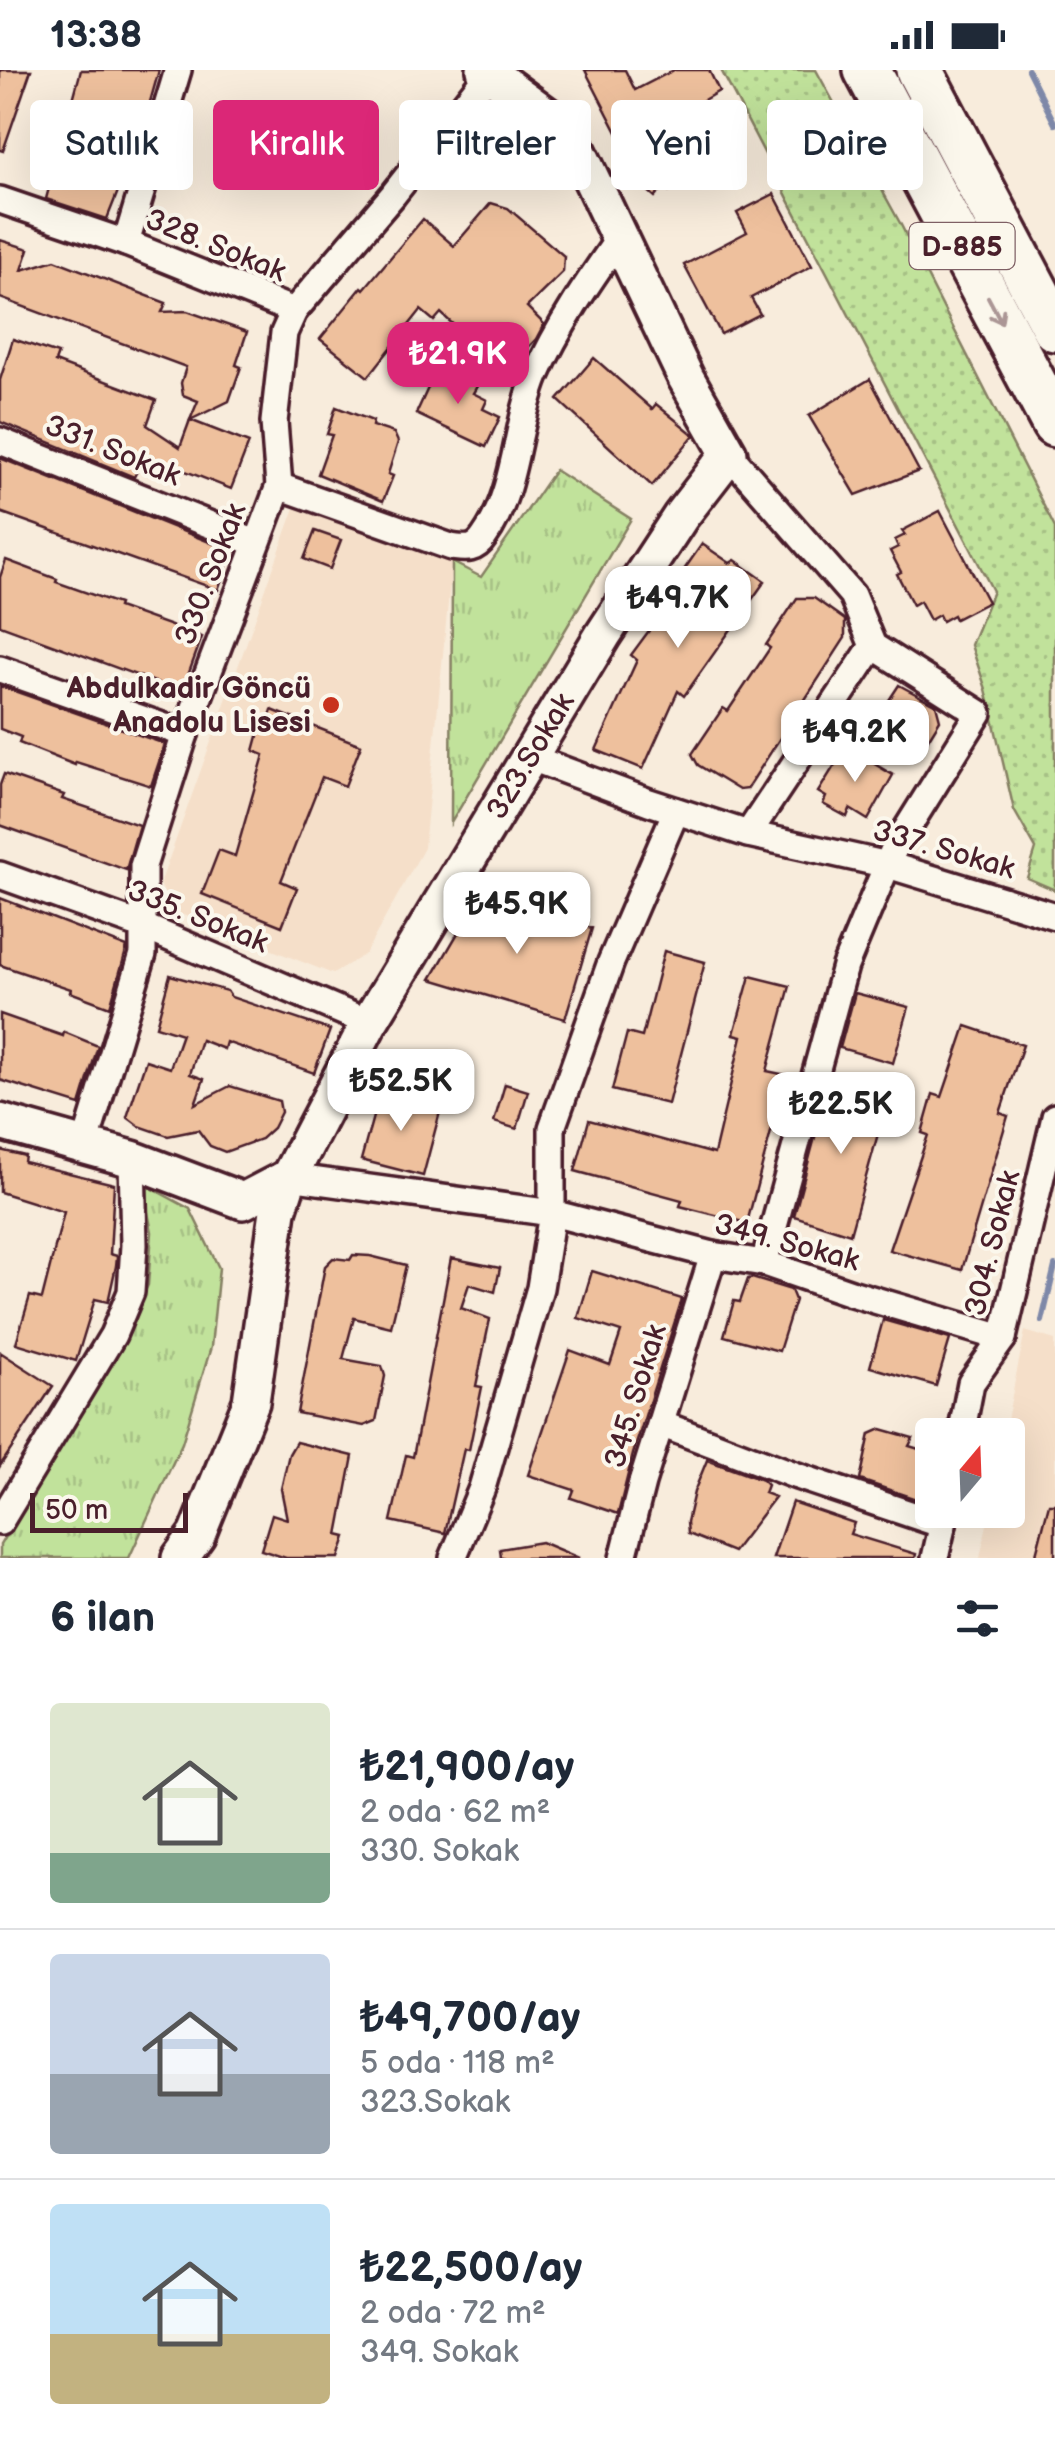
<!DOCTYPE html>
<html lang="tr">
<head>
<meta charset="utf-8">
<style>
  :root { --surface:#fff; --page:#f2f2f3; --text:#1f2937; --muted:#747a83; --line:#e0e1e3; --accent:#db2777 }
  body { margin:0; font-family:"Balsamiq Sans",sans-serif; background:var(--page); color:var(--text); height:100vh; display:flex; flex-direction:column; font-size:38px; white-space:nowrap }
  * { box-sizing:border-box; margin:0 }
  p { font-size:32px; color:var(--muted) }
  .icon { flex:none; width:55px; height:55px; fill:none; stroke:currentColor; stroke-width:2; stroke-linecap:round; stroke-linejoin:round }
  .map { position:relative; height:1488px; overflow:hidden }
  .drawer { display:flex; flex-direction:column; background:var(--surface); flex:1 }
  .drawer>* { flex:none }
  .banner { position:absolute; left:30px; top:30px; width:995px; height:90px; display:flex; gap:20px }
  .needle { width:65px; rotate:19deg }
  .fabs { position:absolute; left:915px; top:1348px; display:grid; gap:20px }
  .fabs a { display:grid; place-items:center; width:110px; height:110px; border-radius:10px; background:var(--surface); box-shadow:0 10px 40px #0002; font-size:50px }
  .scale { position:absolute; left:30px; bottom:25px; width:158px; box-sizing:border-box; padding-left:10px; border:5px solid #4a1f2b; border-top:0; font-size:28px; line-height:35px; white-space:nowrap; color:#4a1f2b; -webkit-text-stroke:8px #fbf7ec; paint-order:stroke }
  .price { position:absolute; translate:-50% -85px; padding:0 22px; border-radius:20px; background:#fff; color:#222; font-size:32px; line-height:65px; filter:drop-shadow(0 2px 5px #0008) }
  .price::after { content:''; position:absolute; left:50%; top:60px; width:30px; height:22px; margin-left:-15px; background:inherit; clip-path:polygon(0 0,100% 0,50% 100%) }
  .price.selected { background:var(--accent); color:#fff }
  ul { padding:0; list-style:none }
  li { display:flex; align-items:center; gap:30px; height:250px; padding:0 50px }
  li+li { border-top:2px solid var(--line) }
  li span { display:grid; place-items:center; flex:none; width:280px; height:200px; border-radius:10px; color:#555 }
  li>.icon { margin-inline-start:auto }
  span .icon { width:120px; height:120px; fill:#fffc; stroke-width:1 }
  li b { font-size:42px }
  h2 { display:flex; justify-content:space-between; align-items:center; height:120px; padding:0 50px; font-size:42px }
  .chip { padding:0 35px; border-radius:10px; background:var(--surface); box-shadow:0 10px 40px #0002; font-size:35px; line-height:90px }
  .chip.selected { background:var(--accent); color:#fff }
  .status { display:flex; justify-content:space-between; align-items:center; height:70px; padding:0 50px; background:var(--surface); direction:ltr }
  .status svg { height:28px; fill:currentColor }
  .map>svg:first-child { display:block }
  .built { fill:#f5dfc9 }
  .grass { fill:url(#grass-dots); stroke:#868063; stroke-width:2.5 }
  .park { fill:url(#park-tufts); stroke:#868063; stroke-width:2.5 }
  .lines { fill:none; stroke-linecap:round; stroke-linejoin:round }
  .stream { stroke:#7e88a8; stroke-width:6 }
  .building { fill:#eec09d; stroke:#4a1f2b; stroke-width:2.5 }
  .street-casing { stroke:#4a1f2b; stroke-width:32 }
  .secondary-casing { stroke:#4a1f2b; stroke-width:42 }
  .highway-casing { stroke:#4a1f2b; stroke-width:52 }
  .street { stroke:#fbf7ec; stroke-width:25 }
  .secondary { stroke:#fbf7ec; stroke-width:35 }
  .highway { stroke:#fbf7ec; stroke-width:45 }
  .oneway { stroke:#ab9695 }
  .poi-dot { fill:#c8321e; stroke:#fbf7ec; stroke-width:4 }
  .labels { text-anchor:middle; stroke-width:8; stroke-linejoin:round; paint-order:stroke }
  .shield { fill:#fbf7ec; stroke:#7f6065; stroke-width:2.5 }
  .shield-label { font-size:28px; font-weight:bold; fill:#4a1f2b }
  .street-label { font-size:30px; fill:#4a1f2b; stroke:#fbf7ec }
  .poi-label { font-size:30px; font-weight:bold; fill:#4a1f2b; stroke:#fbf7ec; text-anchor:end }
</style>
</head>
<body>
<div class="status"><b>13:38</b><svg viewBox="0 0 49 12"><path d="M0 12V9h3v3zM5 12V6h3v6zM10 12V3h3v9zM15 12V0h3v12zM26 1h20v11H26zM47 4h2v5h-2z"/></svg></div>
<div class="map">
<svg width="1055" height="1488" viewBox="0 0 1055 1488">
  <defs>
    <pattern id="grass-dots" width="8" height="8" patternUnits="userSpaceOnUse" patternTransform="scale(2.5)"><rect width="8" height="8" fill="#c1e29b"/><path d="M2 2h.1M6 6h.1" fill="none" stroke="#a7c186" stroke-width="1.8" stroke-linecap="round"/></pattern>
    <pattern id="park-tufts" width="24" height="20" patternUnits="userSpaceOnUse" patternTransform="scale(2.5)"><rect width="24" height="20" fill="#c1e29b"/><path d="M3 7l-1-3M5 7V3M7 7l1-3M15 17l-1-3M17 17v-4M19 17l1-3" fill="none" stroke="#a7c186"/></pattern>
  </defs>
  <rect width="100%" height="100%" fill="#f8ecdc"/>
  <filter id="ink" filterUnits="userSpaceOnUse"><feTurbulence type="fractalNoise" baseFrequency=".01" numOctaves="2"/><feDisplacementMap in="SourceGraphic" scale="20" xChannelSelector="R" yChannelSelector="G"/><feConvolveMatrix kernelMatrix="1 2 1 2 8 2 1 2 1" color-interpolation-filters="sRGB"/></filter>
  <g filter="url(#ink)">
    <g class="built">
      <path d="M 297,432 L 439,479 L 452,492 L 424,778 L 365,884 L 333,904 L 173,841 L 160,814 Z"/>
      <path d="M 1025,1261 L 1055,1270 L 1055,1488 L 980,1488 L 990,1440 L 1008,1440 L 1008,1365 L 1004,1365 Z"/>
    </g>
    <path class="grass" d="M 721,0 L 816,0 L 900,153 L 1055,458 L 1055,820 L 1027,808 L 1036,779 L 1014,740 L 986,619 L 971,575 L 993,521 Z"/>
    <g class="park">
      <path d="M 555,400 L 631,449 L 451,753 L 452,492 L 481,507 Z"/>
      <path d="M 142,1113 L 190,1139 L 219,1198 L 211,1277 L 182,1373 L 129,1488 L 0,1488 L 0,1475 L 126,1262 L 148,1215 L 152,1162 Z"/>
    </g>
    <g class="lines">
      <g class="stream">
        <path d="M 1028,0 L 1055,54"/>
        <path d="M 1042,1251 L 1055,1196"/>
      </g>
    </g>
    <g class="building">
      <path d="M 0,0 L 31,0 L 3,81 L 0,80 Z"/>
      <path d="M 81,0 L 159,0 L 133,92 L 130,91 L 107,149 L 46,129 Z"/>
      <path d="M 585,0 L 625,0 L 635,20 L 674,0 L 709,0 L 719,21 L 666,52 L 674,40 L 622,72 Z"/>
      <path d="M 713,57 L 720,60 L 730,82 L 727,90 L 715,97 L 717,101 L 669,122 L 664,117 L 655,127 L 646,119 L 636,96 L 660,61 L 671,79 Z"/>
      <path d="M 774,124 L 812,196 L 751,228 L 760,244 L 721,264 L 684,195 L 747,162 L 737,143 Z"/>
      <path d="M 491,133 L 508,138 L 564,186 L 563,202 L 527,237 L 544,254 L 536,269 L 504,303 L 441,243 L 434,251 L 421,240 L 368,307 L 320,269 L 362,217 L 364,219 L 423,149 L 454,176 Z"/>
      <path d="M 0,170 L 29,179 L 22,200 L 55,190 L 166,233 L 162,242 L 187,241 L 247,262 L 236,295 L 241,297 L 229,331 L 190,350 L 198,331 L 183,325 L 181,313 L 186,297 L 0,228 Z"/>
      <path d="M 13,269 L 58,284 L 55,292 L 156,330 L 147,355 L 180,377 L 190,350 L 249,373 L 231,419 L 145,385 L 134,407 L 0,352 L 0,310 Z"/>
      <path d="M 594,288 L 652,339 L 656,334 L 694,365 L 652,416 L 558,330 Z"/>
      <path d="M 439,294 L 479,313 L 473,323 L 487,330 L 483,339 L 500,347 L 486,377 L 416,344 Z"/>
      <path d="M 870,309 L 919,401 L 856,425 L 809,346 Z"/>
      <path d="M 336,337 L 373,351 L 372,356 L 394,363 L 398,372 L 388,404 L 393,406 L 383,431 L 318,404 L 332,365 L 327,364 Z"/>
      <path d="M 0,388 L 232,481 L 218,520 L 0,442 Z"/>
      <path d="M 940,441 L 988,532 L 955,549 L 953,545 L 942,551 L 939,545 L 930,550 L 920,531 L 913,535 L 897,504 L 901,502 L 890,481 L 898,477 L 895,470 L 905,465 L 902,461 Z"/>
      <path d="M 315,461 L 341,470 L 330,499 L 304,489 Z"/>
      <path d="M 702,474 L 730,493 L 735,490 L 765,511 L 684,626 L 678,621 L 643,699 L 596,680 L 637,590 L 631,585 L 676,524 L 670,520 Z"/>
      <path d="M 6,490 L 57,509 L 56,512 L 119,534 L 118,537 L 202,567 L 182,622 L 0,555 L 0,507 Z"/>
      <path d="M 797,528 L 814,528 L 845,550 L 845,568 L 747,719 L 739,720 L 698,695 L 692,684 L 723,638 L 728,641 L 770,578 L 766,575 Z"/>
      <path d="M 899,615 L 936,635 L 940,650 L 919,684 L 872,656 Z"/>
      <path d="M 0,616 L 165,674 L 151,716 L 76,692 L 75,695 L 19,673 L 21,667 L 0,659 Z"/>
      <path d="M 272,640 L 361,675 L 345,716 L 322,707 L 281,811 L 297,818 L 282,856 L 202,824 L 219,780 L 235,786 L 264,685 L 254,681 L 260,659 L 265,662 Z"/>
      <path d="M 846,677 L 893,705 L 868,750 L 850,739 L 847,747 L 823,734 L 826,727 L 818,722 Z"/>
      <path d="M 4,704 L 64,725 L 62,729 L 139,755 L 126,800 L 0,755 L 0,715 Z"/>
      <path d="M 479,827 L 592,858 L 565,949 L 431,909 Z"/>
      <path d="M 0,828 L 127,877 L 110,937 L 70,922 L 71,919 L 0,895 Z"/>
      <path d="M 664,881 L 705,892 L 668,1034 L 612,1020 L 627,963 L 642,967 Z"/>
      <path d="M 170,905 L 227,921 L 231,927 L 330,960 L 314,1003 L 226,972 L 224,979 L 201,970 L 190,1004 L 204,1009 L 195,1034 L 230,1016 L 279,1031 L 281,1042 L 273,1058 L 261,1069 L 225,1082 L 210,1076 L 198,1060 L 168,1066 L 139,1056 L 127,1047 L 146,990 L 170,998 L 182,964 L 156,956 Z"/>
      <path d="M 750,906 L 790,916 L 767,1001 L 786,1005 L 747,1153 L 680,1136 L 682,1130 L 575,1101 L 589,1050 L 714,1084 L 742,966 L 734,964 Z"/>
      <path d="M 855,923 L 909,937 L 893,993 L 840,978 Z"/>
      <path d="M 0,944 L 63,966 L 64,962 L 98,976 L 80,1035 L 0,1010 Z"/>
      <path d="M 966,956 L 1023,975 L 1000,1043 L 1008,1046 L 962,1200 L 889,1180 L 928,1065 L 922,1063 L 933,1024 L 942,1027 Z"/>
      <path d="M 830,1011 L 888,1028 L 850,1164 L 794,1146 Z"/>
      <path d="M 505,1014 L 528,1021 L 517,1059 L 494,1052 Z"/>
      <path d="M 380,1021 L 441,1038 L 423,1106 L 361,1090 Z"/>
      <path d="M 0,1080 L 25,1086 L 24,1092 L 114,1114 L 110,1184 L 117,1186 L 116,1196 L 108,1232 L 95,1229 L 76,1291 L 16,1273 L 30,1226 L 42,1229 L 64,1142 L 0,1122 Z"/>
      <path d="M 353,1185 L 370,1186 L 406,1195 L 391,1257 L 354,1248 L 343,1289 L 382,1296 L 385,1306 L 376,1351 L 364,1356 L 297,1343 L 325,1196 L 333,1188 L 350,1190 Z"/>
      <path d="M 451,1188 L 500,1198 L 495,1222 L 469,1214 L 461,1238 L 490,1249 L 476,1316 L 482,1317 L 469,1380 L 464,1379 L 445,1463 L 391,1451 L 406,1385 L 413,1387 Z"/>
      <path d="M 592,1201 L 682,1229 L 633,1384 L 618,1444 L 571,1428 L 574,1420 L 528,1405 L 570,1280 L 610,1295 L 621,1262 L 578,1248 Z"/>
      <path d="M 752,1208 L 791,1220 L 795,1230 L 779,1281 L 724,1266 L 734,1231 L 740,1232 L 748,1209 Z"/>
      <path d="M 883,1250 L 950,1269 L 936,1316 L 870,1297 Z"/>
      <path d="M 0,1282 L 53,1316 L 0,1396 Z"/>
      <path d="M 881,1359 L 913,1368 L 909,1376 L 932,1383 L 932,1405 L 924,1427 L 919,1430 L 860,1410 L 870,1364 Z"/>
      <path d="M 296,1372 L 353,1386 L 338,1465 L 346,1467 L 339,1488 L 286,1488 L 261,1480 L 272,1444 L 287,1449 L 281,1419 L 289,1384 Z"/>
      <path d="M 707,1390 L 762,1410 L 767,1415 L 764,1423 L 775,1427 L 733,1482 L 688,1464 L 687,1452 L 694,1422 Z"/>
      <path d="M 792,1432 L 854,1453 L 850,1464 L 916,1484 L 915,1488 L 773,1488 Z"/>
      <path d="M 1049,1434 L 1055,1434 L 1055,1488 L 1035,1488 Z"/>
      <path d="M 541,1472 L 579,1488 L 501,1488 L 500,1479 Z"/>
    </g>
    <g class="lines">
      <defs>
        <g id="street">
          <path d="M 0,130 L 126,173 L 294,241"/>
          <path d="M 126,173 L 178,0"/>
          <path d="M 0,371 L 256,473"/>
          <path d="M 729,384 L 852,525 L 873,576 L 979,643 L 893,781 L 845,896 L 764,1193"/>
          <path d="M 279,416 L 451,477 C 466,479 475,481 484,467 C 517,421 515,357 536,306 C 558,256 589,211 620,167"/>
          <path d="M 0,599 L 185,664"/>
          <path d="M 529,687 L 649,732 L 748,764 L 888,795 L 1055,846"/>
          <path d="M 748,764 L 873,576"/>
          <path d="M 0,805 L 142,856 L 369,953"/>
          <path d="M 85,1075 L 143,884 L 143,796 L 185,664 L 279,416 L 274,352 L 284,263 L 294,241 L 393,125 L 491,0"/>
          <path d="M 289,1107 L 552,1143 L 713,1185 L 764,1193 L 851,1223 L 1003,1268"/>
          <path d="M 661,1354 L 797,1406 L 943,1455"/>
          <path d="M 961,1365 L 971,1313 L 1003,1268 L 1055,1047"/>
          <path d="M 0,1452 L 113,1265 L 131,1222 L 134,1175 L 132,1089"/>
          <path d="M 453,1488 L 482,1418 L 540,1218 L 552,1143 L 552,1058 L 611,892 L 676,741"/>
          <path d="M 623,1488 L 642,1413 L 713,1185"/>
          <path d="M 935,1488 L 946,1440"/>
        </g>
        <g id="secondary">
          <path d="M 0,1052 L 132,1089 L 243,1131 L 289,1107"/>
          <path d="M 180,1488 L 197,1465 L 251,1332 L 278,1141 L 289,1107 L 369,953 L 603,565 L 681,446 L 729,384 L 686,308 L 569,62 L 485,0"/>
        </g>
        <g id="highway">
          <path d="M 867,0 L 1055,354"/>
          <path d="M 919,0 L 1055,258"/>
        </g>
      </defs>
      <use href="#street" class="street-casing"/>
      <use href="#secondary" class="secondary-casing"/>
      <use href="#highway" class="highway-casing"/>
      <use href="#street" class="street"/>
      <use href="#secondary" class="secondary"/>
      <use href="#highway" class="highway"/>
    </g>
    <defs><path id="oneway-shaft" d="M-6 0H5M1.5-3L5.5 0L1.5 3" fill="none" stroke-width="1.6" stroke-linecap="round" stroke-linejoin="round" transform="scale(2.5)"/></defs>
    <use class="oneway" href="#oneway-shaft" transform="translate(995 240) rotate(62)"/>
  </g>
  <circle class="poi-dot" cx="331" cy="635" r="10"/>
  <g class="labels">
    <rect class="shield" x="909.5" y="153" width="105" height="46" rx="8"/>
    <g class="shield-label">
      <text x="962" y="186">D-885</text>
    </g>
    <g class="street-label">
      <text transform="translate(216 175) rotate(22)" y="10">328. Sokak</text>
      <text transform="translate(113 380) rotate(22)" y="10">331. Sokak</text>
      <text transform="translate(210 504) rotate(-69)" y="10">330. Sokak</text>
      <text transform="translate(530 686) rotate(-59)" y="10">323.Sokak</text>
      <text transform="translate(944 779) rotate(16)" y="10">337. Sokak</text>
      <text transform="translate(198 846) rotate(22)" y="10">335. Sokak</text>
      <text transform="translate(787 1172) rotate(15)" y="10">349. Sokak</text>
      <text transform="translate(992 1173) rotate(-76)" y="10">304. Sokak</text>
      <text transform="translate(635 1326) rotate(-73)" y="10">345. Sokak</text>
    </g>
    <g class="poi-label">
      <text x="311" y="628">Abdulkadir Göncü<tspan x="311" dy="34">Anadolu Lisesi</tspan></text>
    </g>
  </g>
</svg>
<div class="fabs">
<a><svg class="needle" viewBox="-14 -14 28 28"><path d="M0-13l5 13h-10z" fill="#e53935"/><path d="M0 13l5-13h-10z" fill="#747a83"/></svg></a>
</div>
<div class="scale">50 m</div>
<b class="price selected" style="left:458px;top:337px">₺21.9K</b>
<b class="price" style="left:678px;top:581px">₺49.7K</b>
<b class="price" style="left:855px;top:715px">₺49.2K</b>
<b class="price" style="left:517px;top:887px">₺45.9K</b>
<b class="price" style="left:401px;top:1064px">₺52.5K</b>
<b class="price" style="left:841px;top:1087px">₺22.5K</b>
<div class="banner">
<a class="chip">Satılık</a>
<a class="chip selected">Kiralık</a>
<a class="chip">Filtreler</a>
<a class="chip">Yeni</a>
<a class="chip">Daire</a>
</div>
</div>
<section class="drawer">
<h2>6 ilan<svg class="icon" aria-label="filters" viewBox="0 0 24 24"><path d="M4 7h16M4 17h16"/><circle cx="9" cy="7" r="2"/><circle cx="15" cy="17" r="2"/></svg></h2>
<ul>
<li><span style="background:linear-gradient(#dfe7d0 75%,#7fa58c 0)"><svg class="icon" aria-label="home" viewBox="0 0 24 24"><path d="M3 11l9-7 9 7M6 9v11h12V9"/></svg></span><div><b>₺21,900/ay</b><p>2 oda · 62 m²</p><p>330. Sokak</p></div></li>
<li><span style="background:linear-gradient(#c9d6e8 60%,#9aa5b1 0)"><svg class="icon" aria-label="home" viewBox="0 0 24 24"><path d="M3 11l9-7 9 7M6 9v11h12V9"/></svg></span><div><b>₺49,700/ay</b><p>5 oda · 118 m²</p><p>323.Sokak</p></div></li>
<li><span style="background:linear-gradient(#bfe0f5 65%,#c2b280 0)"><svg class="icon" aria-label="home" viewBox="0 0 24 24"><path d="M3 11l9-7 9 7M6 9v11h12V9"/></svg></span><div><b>₺22,500/ay</b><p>2 oda · 72 m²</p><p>349. Sokak</p></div></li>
</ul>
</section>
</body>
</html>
